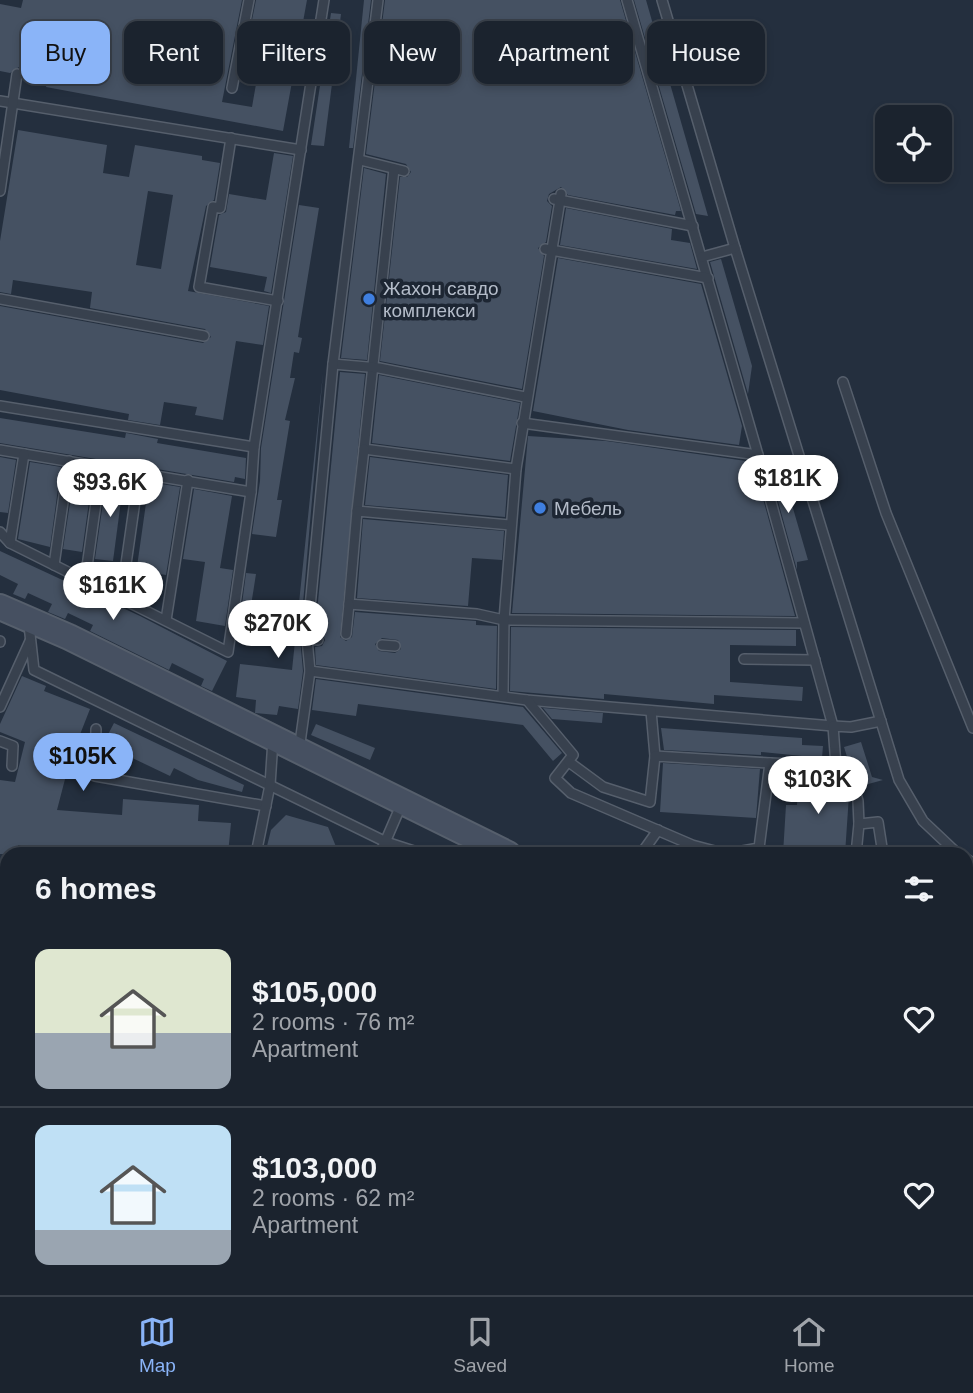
<!DOCTYPE html>
<html lang="en">
<head>
<meta charset="utf-8">
<style>
  :root { --surface:#1b232e; --page:#242b36; --text:#f1f3f6; --muted:#a0a4aa; --line:#39404a; --accent:#8ab4f8 }
  body { margin:0; font-family:Helvetica,sans-serif; background:var(--page); color:var(--text); height:100vh; display:flex; flex-direction:column; font-size:26px; white-space:nowrap }
  * { box-sizing:border-box; margin:0 }
  p { font-size:23px; color:var(--muted) }
  .icon { flex:none; width:38px; height:38px; fill:none; stroke:currentColor; stroke-width:2; stroke-linecap:round; stroke-linejoin:round }
  .map { position:relative; flex:1; overflow:hidden }
  .side { position:absolute; left:0px; top:847px; width:973px; height:448px; display:flex; flex-direction:column; background:var(--surface); border-radius:21px 21px 0 0; box-shadow:0 4px 10px #0003,0 0 0 2px var(--line) }
  .side>* { flex:none }
  .guide { position:absolute; left:21px; top:21px; width:931px; height:63px; display:flex; gap:14px }
  .tools { position:absolute; left:875px; top:105px; display:grid; gap:14px }
  .tools a { display:grid; place-items:center; width:77px; height:77px; border-radius:14px; background:var(--surface); box-shadow:0 4px 10px #0003,0 0 0 2px var(--line); font-size:35px }
  .price { position:absolute; translate:-50% -60px; padding:0 16px; border-radius:24px; background:#fff; color:#222; font-size:23px; line-height:46px; filter:drop-shadow(0 2px 4px #0008) }
  .price::after { content:''; position:absolute; left:50%; top:42px; width:21px; height:16px; margin-left:-10px; background:inherit; clip-path:polygon(0 0,100% 0,50% 100%) }
  .price.on { background:var(--accent); color:#111 }
  ul { padding:0; list-style:none }
  li { display:flex; align-items:center; gap:21px; height:175px; padding:0 35px }
  li+li { border-top:2px solid var(--line) }
  li span { display:grid; place-items:center; flex:none; width:196px; height:140px; border-radius:14px; color:#555 }
  li>.icon { margin-inline-start:auto }
  span .icon { width:84px; height:84px; fill:#fffc; stroke-width:1 }
  li b { font-size:30px }
  h2 { display:flex; justify-content:space-between; align-items:center; height:84px; padding:0 35px; font-size:30px }
  .tag { padding:0 24px; border-radius:14px; background:var(--surface); box-shadow:0 4px 10px #0003,0 0 0 2px var(--line); font-size:24px; line-height:63px }
  .tag.on { background:var(--accent); color:#111 }
  .tabs { display:flex; justify-content:space-around; align-items:center; height:98px; border-top:2px solid var(--line); background:var(--surface); font-size:19px; color:var(--muted) }
  .tabs a { display:grid; justify-items:center; gap:4px }
  .tabs .on { color:var(--accent) }
  .map>svg:first-child { display:block }
  .building { fill:#455162; fill-rule:evenodd }
  .lines { fill:none; stroke-linecap:round; stroke-linejoin:round }
  .service-casing { stroke:#565f6c; stroke-width:12 }
  .secondary-casing { stroke:#565f6c; stroke-width:28 }
  .service { stroke:#38414e; stroke-width:9 }
  .secondary { stroke:#465061; stroke-width:24 }
  .rail-casing { stroke:#5a6575; stroke-width:7 }
  .rail { stroke:#1d2633; stroke-width:4.5; stroke-dasharray:13; stroke-linecap:butt }
  .shop-dot { fill:#3f7fe0; stroke:#1d2633; stroke-width:2.5 }
  .labels { text-anchor:middle; stroke-width:7; stroke-linejoin:round; paint-order:stroke }
  .poi-label { font-size:19px; fill:#b4bcc9; stroke:#1d2633; text-anchor:start }
</style>
</head>
<body>
<div class="map">
<svg width="973" height="1295" viewBox="0 0 973 1295">
  <rect width="100%" height="100%" fill="#242f3e"/>
  <g class="building">
    <path d="M 23,0 L 242,0 L 222,102 L 252,107 L 264,38 L 249,35 L 256,0 L 307,0 L 283,131 L 46,87 L 48,79 L 24,75 L 19,67 L 10,73 L 0,71 L 0,4 L 21,8 Z"/>
    <path d="M 364,0 L 371,0 L 353,148 L 349,148 Z"/>
    <path d="M 385,0 L 620,0 L 681,211 L 676,211 L 675,215 L 568,195 L 561,187 L 549,194 L 547,201 L 552,206 L 546,242 L 538,248 L 544,256 L 522,389 L 380,361 L 400,177 L 407,177 L 411,172 L 406,164 L 366,154 Z"/>
    <path d="M 634,0 L 646,0 L 708,216 L 696,214 Z"/>
    <path d="M 331,13 L 341,14 L 324,146 L 311,145 Z"/>
    <path d="M 18,130 L 107,145 L 103,173 L 129,177 L 135,145 L 202,156 L 202,160 L 220,163 L 214,200 L 206,206 L 188,291 L 269,306 L 263,345 L 236,341 L 223,420 L 195,415 L 197,407 L 164,402 L 160,425 L 128,420 L 129,414 L 0,390 L 0,306 L 203,343 L 211,337 L 205,329 L 90,308 L 92,292 L 13,280 L 11,294 L 0,292 L 0,241 ZM 148,191 L 173,195 L 161,269 L 136,265 Z"/>
    <path d="M 274,153 L 293,156 L 271,293 L 264,291 L 267,277 L 210,267 L 219,215 L 226,212 L 229,194 L 266,200 Z"/>
    <path d="M 364,168 L 386,174 L 367,360 L 341,358 Z"/>
    <path d="M 299,205 L 319,208 L 298,337 L 302,338 L 299,353 L 294,352 L 290,378 L 295,378 L 285,420 L 290,421 L 277,500 L 282,500 L 276,537 L 252,534 L 260,481 L 261,448 Z"/>
    <path d="M 566,208 L 672,229 L 671,240 L 690,243 L 697,269 L 560,245 Z"/>
    <path d="M 558,258 L 701,284 L 742,426 L 739,445 L 628,430 L 533,411 Z"/>
    <path d="M 721,259 L 752,366 L 748,394 L 710,262 Z"/>
    <path d="M 340,372 L 365,374 L 340,637 L 346,641 L 352,637 L 355,612 L 476,621 L 476,625 L 497,626 L 496,689 L 316,665 L 315,647 L 322,646 L 325,640 L 323,635 L 315,633 ZM 382,638 L 398,640 L 401,649 L 395,653 L 379,651 L 375,644 Z"/>
    <path d="M 323,373 L 300,638 L 303,671 L 298,709 L 279,706 L 277,715 L 255,713 L 256,700 L 236,697 L 240,664 L 292,670 Z"/>
    <path d="M 379,375 L 520,403 L 510,461 L 372,443 Z"/>
    <path d="M 0,418 L 125,438 L 126,433 L 158,439 L 157,443 L 246,458 L 245,479 L 235,477 L 234,482 L 151,468 L 151,464 L 127,460 L 126,464 L 0,443 Z"/>
    <path d="M 528,436 L 606,441 L 753,462 L 795,616 L 512,613 Z"/>
    <path d="M 0,457 L 16,460 L 8,513 L 0,512 Z"/>
    <path d="M 370,457 L 508,475 L 505,517 L 365,505 Z"/>
    <path d="M 30,462 L 61,467 L 50,547 L 18,539 Z"/>
    <path d="M 768,465 L 781,467 L 808,560 L 797,562 L 797,570 Z"/>
    <path d="M 75,470 L 93,473 L 82,552 L 63,549 Z"/>
    <path d="M 107,475 L 124,478 L 113,561 L 95,559 Z"/>
    <path d="M 149,482 L 180,487 L 166,575 L 153,573 L 151,590 L 134,588 Z"/>
    <path d="M 194,489 L 232,496 L 220,568 L 233,570 L 225,626 L 196,621 L 205,562 L 183,559 Z"/>
    <path d="M 363,519 L 504,531 L 502,560 L 472,558 L 468,606 L 357,598 Z"/>
    <path d="M 0,551 L 140,616 L 227,661 L 212,691 L 201,686 L 204,679 L 172,663 L 169,670 L 90,631 L 93,625 L 68,613 L 65,619 L 48,612 L 52,604 L 28,593 L 25,599 L 13,594 L 18,584 L 0,575 Z"/>
    <path d="M 246,573 L 256,574 L 250,612 L 242,628 L 239,628 Z"/>
    <path d="M 511,627 L 796,630 L 796,646 L 730,645 L 730,682 L 803,687 L 802,701 L 714,695 L 714,704 L 604,694 L 604,699 L 510,691 Z"/>
    <path d="M 22,676 L 46,686 L 44,691 L 90,709 L 70,760 L 57,810 L 122,815 L 123,799 L 199,805 L 198,821 L 231,823 L 228,854 L 139,854 L 18,845 L 18,854 L 0,854 L 0,780 L 15,782 L 25,742 L 0,732 L 0,724 Z"/>
    <path d="M 316,679 L 523,707 L 562,753 L 553,761 L 523,725 L 358,704 L 356,716 L 312,710 Z"/>
    <path d="M 543,708 L 603,713 L 602,723 L 552,719 Z"/>
    <path d="M 114,723 L 244,785 L 242,792 L 198,780 L 174,768 L 170,776 L 103,744 Z"/>
    <path d="M 316,724 L 375,748 L 370,760 L 311,735 Z"/>
    <path d="M 661,728 L 802,738 L 802,745 L 823,746 L 822,758 L 761,752 L 761,755 L 664,750 Z"/>
    <path d="M 861,742 L 872,777 L 883,780 L 861,786 L 855,765 L 848,760 L 844,747 Z"/>
    <path d="M 663,763 L 760,769 L 756,818 L 660,812 Z"/>
    <path d="M 799,771 L 843,775 L 849,795 L 845,854 L 783,854 L 786,805 L 797,805 Z"/>
    <path d="M 286,815 L 328,827 L 339,854 L 265,854 L 271,830 Z"/>
  </g>
  <g class="lines">
    <defs>
      <g id="service">
        <path d="M 627,0 L 758,455"/>
        <path d="M 662,0 L 735,248 L 899,780 L 923,821 L 958,854"/>
        <path d="M 232,88 L 249,0"/>
        <path d="M 0,101 L 301,150"/>
        <path d="M 231,138 L 220,208 L 213,207 L 199,287 L 278,301"/>
        <path d="M 360,160 L 404,171"/>
        <path d="M 394,169 L 364,449 L 516,469"/>
        <path d="M 0,191 L 17,74"/>
        <path d="M 554,199 L 693,226"/>
        <path d="M 545,249 L 708,278"/>
        <path d="M 702,257 L 735,248"/>
        <path d="M 0,299 L 204,336"/>
        <path d="M 333,364 L 379,368 L 525,397"/>
        <path d="M 843,382 L 886,513 L 973,728"/>
        <path d="M 0,406 L 254,447"/>
        <path d="M 0,450 L 251,492"/>
        <path d="M 357,511 L 364,449"/>
        <path d="M 511,525 L 357,511 L 349,604 L 477,614 L 504,620 L 804,623"/>
        <path d="M 0,532 L 10,543 L 228,652 L 251,492 L 254,447 L 324,0"/>
        <path d="M 10,543 L 24,454"/>
        <path d="M 54,565 L 69,461"/>
        <path d="M 85,581 L 101,467"/>
        <path d="M 121,599 L 139,473"/>
        <path d="M 166,620 L 188,480"/>
        <path d="M 29,625 L 34,670 L 386,842 L 423,854"/>
        <path d="M 346,634 L 349,604"/>
        <path d="M 307,639 L 318,640"/>
        <path d="M 0,641 L 0,642"/>
        <path d="M 382,645 L 395,646"/>
        <path d="M 744,659 L 815,660"/>
        <path d="M 310,671 L 527,700 L 833,726 L 758,455 L 522,423"/>
        <path d="M 503,696 L 504,620 L 516,469 L 561,194"/>
        <path d="M 527,700 L 573,755 L 555,778 L 571,793 L 692,845 L 726,854 L 759,848 L 770,763 L 836,766 L 833,726 L 851,727 L 881,721"/>
        <path d="M 0,707 L 30,641"/>
        <path d="M 651,711 L 655,756"/>
        <path d="M 96,729 L 95,776 L 266,806"/>
        <path d="M 0,741 L 13,746 L 12,766"/>
        <path d="M 299,750 L 310,671 L 307,639 L 333,364 L 378,0"/>
        <path d="M 569,762 L 603,787 L 650,802 L 655,756 L 770,763"/>
        <path d="M 836,766 L 848,767 L 858,801 L 859,824"/>
        <path d="M 256,854 L 270,785 L 273,740"/>
        <path d="M 380,854 L 402,803"/>
        <path d="M 641,854 L 658,830"/>
        <path d="M 856,854 L 859,824 L 878,822 L 883,854"/>
        <path d="M 966,859 L 973,863"/>
        <path d="M 966,901 L 973,896"/>
        <path d="M 966,984 L 973,983"/>
        <path d="M 0,1015 L 7,1015"/>
        <path d="M 0,1258 L 7,1190"/>
        <path d="M 0,1267 L 7,1268"/>
        <path d="M 325,1295 L 326,1288"/>
        <path d="M 594,1295 L 595,1288"/>
        <path d="M 709,1295 L 710,1288"/>
        <path d="M 972,1295 L 973,1293"/>
      </g>
      <g id="secondary">
        <path d="M 0,607 L 69,637 L 508,854"/>
        <path d="M 966,1105 L 973,1110"/>
      </g>
    </defs>
    <use href="#service" class="service-casing"/>
    <use href="#secondary" class="secondary-casing"/>
    <use href="#service" class="service"/>
    <use href="#secondary" class="secondary"/>
    <defs>
      <g id="rail">
        <path d="M 966,1217 L 973,1213"/>
        <path d="M 966,1231 L 973,1226"/>
        <path d="M 854,1295 L 863,1288"/>
        <path d="M 874,1295 L 883,1288"/>
      </g>
    </defs>
    <use href="#rail" class="rail-casing"/>
    <use href="#rail" class="rail"/>
  </g>
  <g class="shop-dot">
    <circle cx="369" cy="299" r="7"/>
    <circle cx="540" cy="508" r="7"/>
  </g>
  <g class="labels">
    <g class="poi-label">
      <text x="383" y="295">Жахон савдо<tspan x="383" dy="22">комплекси</tspan></text>
      <text x="554" y="515">Мебель</text>
    </g>
  </g>
</svg>
<div class="tools">
<a><svg class="icon" aria-label="locate" viewBox="0 0 24 24"><circle cx="12" cy="12" r="6"/><path d="M12 2v4M12 18v4M2 12h4M18 12h4"/></svg></a>
</div>
<b class="price" style="left:788px;top:515px">$181K</b>
<b class="price" style="left:110px;top:519px">$93.6K</b>
<b class="price" style="left:113px;top:622px">$161K</b>
<b class="price" style="left:278px;top:660px">$270K</b>
<b class="price on" style="left:83px;top:793px">$105K</b>
<b class="price" style="left:818px;top:816px">$103K</b>
<div class="guide">
<a class="tag on">Buy</a>
<a class="tag">Rent</a>
<a class="tag">Filters</a>
<a class="tag">New</a>
<a class="tag">Apartment</a>
<a class="tag">House</a>
</div>
<section class="side">
<h2>6 homes<svg class="icon" aria-label="filters" viewBox="0 0 24 24"><path d="M4 7h16M4 17h16"/><circle cx="9" cy="7" r="2"/><circle cx="15" cy="17" r="2"/></svg></h2>
<ul>
<li><span style="background:linear-gradient(#dfe7d0 60%,#9aa5b1 0)"><svg class="icon" aria-label="home" viewBox="0 0 24 24"><path d="M3 11l9-7 9 7M6 9v11h12V9"/></svg></span><div><b>$105,000</b><p>2 rooms · 76 m²</p><p>Apartment</p></div><svg class="icon" aria-label="heart" viewBox="0 0 24 24"><path d="M12 20l-8-8c-3-5 5-10 8-4 3-6 11-1 8 4z"/></svg></li>
<li><span style="background:linear-gradient(#bfe0f5 75%,#9aa5b1 0)"><svg class="icon" aria-label="home" viewBox="0 0 24 24"><path d="M3 11l9-7 9 7M6 9v11h12V9"/></svg></span><div><b>$103,000</b><p>2 rooms · 62 m²</p><p>Apartment</p></div><svg class="icon" aria-label="heart" viewBox="0 0 24 24"><path d="M12 20l-8-8c-3-5 5-10 8-4 3-6 11-1 8 4z"/></svg></li>
</ul>
</section>
</div>
<nav class="tabs">
<a class="on"><svg class="icon" aria-label="map" viewBox="0 0 24 24"><path d="M3 6l6-2 6 2 6-2v14l-6 2-6-2-6 2zM9 4v14M15 6v14"/></svg>Map</a>
<a><svg class="icon" aria-label="saved" viewBox="0 0 24 24"><path d="M7 4h10v16l-5-4-5 4z"/></svg>Saved</a>
<a><svg class="icon" aria-label="home" viewBox="0 0 24 24"><path d="M3 11l9-7 9 7M6 9v11h12V9"/></svg>Home</a>
</nav>
</body>
</html>
